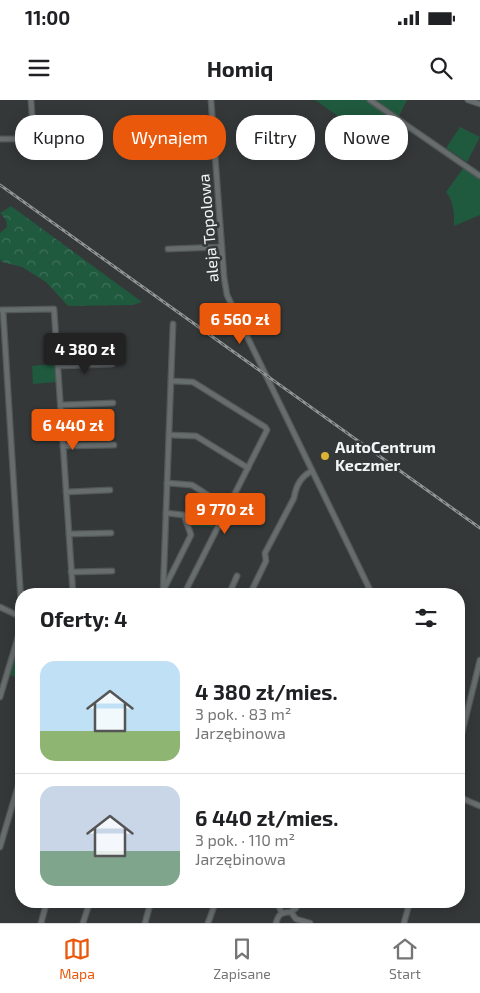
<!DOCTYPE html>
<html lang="pl">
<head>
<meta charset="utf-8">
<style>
  :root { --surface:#fff; --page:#f6f6f6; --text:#202124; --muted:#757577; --line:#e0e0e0; --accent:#ea580c }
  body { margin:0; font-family:"Exo 2",sans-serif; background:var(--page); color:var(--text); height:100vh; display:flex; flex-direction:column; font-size:19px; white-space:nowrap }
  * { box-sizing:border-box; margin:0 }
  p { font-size:16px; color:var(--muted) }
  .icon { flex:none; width:28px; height:28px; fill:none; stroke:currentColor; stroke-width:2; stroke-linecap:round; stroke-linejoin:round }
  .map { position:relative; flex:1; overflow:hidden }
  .side { position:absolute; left:15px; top:488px; width:450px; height:320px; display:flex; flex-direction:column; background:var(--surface); border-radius:20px; box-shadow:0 2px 12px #0003 }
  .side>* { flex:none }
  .top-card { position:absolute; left:15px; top:15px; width:450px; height:45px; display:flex; gap:10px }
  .price { position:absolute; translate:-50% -42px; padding:0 11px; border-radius:5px; background:var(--accent); color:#fff; font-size:16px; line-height:32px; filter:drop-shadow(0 1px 2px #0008) }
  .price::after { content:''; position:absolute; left:50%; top:30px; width:15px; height:11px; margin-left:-8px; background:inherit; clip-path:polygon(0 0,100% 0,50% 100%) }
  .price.selected { background:#222; color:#fff }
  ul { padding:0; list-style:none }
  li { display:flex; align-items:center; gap:15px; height:125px; padding:0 25px }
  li+li { border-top:1px solid var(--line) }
  li span { display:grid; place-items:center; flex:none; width:140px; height:100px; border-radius:15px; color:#555 }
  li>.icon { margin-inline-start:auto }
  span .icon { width:60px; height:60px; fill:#fffc; stroke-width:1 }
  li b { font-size:21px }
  h2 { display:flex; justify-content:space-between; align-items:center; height:60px; padding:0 25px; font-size:21px }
  .chip { padding:0 18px; border-radius:20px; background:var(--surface); box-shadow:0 2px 12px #0003; font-size:18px; line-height:45px }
  .chip.selected { background:var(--accent); color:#fff }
  .status { display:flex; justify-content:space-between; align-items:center; height:35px; padding:0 25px; background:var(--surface); direction:ltr }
  .status svg { height:14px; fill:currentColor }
  header { display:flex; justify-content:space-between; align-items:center; height:65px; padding:0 25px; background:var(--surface); font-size:22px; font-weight:700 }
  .tab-bar { display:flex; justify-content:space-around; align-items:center; height:70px; border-top:1px solid var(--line); background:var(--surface); font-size:14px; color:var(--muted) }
  .tab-bar a { display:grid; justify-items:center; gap:2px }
  .tab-bar .selected { color:var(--accent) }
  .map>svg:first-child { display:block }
  .grass { fill:#1f593e }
  .forest { fill:url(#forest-crowns) }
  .park { fill:url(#park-tufts) }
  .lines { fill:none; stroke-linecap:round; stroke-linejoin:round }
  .stream { stroke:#072345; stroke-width:1 }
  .minor-casing { stroke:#535758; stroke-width:7 }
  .minor { stroke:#676d6d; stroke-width:4.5 }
  .rail-casing { stroke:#919495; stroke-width:3 }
  .rail { stroke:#343839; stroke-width:1; stroke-dasharray:4; stroke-linecap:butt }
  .poi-dot { fill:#dcb233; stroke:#343839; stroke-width:2 }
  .labels { text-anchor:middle; stroke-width:5; stroke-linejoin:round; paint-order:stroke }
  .street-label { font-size:16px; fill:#f2f5f6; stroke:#343839 }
  .poi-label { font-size:16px; font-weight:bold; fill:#f2f5f6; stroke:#343839; text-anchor:start }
</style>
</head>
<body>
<div class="status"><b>11:00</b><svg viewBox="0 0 49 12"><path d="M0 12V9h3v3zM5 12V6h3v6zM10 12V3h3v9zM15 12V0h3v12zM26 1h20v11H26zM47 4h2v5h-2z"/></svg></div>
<header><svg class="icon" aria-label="menu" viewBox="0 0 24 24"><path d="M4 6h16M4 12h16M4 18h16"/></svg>Homiq<svg class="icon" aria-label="search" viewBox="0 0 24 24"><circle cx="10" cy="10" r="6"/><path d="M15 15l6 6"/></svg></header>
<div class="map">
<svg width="480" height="823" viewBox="0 0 480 823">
  <defs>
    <pattern id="forest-crowns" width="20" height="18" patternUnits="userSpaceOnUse" patternTransform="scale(1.25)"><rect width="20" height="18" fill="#1f593e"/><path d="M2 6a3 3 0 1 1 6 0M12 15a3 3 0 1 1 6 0" fill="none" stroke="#40715a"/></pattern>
    <pattern id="park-tufts" width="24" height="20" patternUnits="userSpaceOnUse" patternTransform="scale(1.25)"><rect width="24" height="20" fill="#1f593e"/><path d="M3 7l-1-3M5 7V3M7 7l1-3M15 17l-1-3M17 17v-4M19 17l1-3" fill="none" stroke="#40715a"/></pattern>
  </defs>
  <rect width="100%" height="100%" fill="#343839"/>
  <g class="grass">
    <path d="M 315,0 L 367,0 L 393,18 L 375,42 Z"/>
    <path d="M 373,0 L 407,0 L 398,18 Z"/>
    <path d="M 460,27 L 480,37 L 467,62 L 446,48 Z"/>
    <path d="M 464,67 L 480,79 L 480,115 L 454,126 C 454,114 454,102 446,92 Z"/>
    <path d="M 55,264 L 56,282 L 33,284 L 32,266 Z"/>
    <path d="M 59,319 L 60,337 L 37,338 L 35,320 Z"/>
    <path d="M 19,544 L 21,544 L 21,578 L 9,575 Z"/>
  </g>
  <path class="forest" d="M 11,106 L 142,202 L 133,205 L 68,206 L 46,182 L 22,167 L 2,162 L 0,159 L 0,133 L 7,127 L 6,120 L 0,113 Z"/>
  <path class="park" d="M 188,409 L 216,427 L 192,426 L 186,412 Z"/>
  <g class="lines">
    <path class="stream" d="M 461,695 L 480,703"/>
    <defs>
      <g id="minor">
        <path d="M 211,0 L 224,177 L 227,195 L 372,494"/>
        <path d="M 370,0 L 480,76"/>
        <path d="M 468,0 L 480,4"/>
        <path d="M 0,39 L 24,39 L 32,34 L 33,29 L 31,0"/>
        <path d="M 168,149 L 222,147"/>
        <path d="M 0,210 L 54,209 L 73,494"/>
        <path d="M 3,210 L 21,502"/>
        <path d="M 58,266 L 112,264"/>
        <path d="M 171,281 L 193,282 L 265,327 L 267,330 L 184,494"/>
        <path d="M 61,305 L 113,303"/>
        <path d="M 169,335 L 196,336 L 248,368"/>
        <path d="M 63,346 L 114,345"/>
        <path d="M 167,383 L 192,385 L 228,408"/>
        <path d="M 66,392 L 110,390"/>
        <path d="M 69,434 L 111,433"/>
        <path d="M 71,472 L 112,471"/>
        <path d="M 164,489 L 191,435 L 184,415 L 166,413"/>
        <path d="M 163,494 L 173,224"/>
        <path d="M 229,494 L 237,476"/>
        <path d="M 250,494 L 266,461 L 265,453 L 294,398 C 296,385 301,376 312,371"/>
        <path d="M 0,507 L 21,517"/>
        <path d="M 0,597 L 21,527"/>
        <path d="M 459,645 L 480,560"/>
        <path d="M 459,697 L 480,706"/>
        <path d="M 0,747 L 21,676"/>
        <path d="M 276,801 L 282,813"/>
        <path d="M 291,812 L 296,819 L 310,823"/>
        <path d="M 41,823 L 47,801"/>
        <path d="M 83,823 L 90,801"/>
        <path d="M 145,823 L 151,801"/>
        <path d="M 208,823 L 216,801"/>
        <path d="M 276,823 C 279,813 281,813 291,812 L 296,808 L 298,801"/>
        <path d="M 404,823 L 410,801"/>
      </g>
    </defs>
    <use href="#minor" class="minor-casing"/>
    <use href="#minor" class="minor"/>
    <defs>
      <path id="rail" d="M 0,85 L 480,428"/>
    </defs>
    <use href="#rail" class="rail-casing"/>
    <use href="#rail" class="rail"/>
  </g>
  <circle class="poi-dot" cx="325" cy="356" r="5"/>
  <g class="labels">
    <g class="street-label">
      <text transform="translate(208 128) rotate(-95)" y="6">aleja Topolowa</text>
    </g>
    <g class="poi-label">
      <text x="335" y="353">AutoCentrum<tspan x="335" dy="18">Keczmer</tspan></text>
    </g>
  </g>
</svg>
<b class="price" style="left:240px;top:245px">6 560 zł</b>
<b class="price selected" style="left:85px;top:275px">4 380 zł</b>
<b class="price" style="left:73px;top:351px">6 440 zł</b>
<b class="price" style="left:225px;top:435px">9 770 zł</b>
<div class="top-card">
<a class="chip">Kupno</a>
<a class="chip selected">Wynajem</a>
<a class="chip">Filtry</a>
<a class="chip">Nowe</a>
</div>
<section class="side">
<h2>Oferty: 4<svg class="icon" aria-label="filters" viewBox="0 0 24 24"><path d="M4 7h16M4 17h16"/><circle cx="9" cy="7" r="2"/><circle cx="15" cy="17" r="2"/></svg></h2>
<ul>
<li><span style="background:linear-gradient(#bfe0f5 70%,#8fb573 0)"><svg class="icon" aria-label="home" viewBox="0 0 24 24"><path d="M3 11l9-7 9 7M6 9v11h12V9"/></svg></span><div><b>4 380 zł/mies.</b><p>3 pok. · 83 m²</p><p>Jarzębinowa</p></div></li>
<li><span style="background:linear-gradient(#c9d6e8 65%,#7fa58c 0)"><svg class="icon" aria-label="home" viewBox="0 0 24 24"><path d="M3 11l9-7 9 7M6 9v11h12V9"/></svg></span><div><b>6 440 zł/mies.</b><p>3 pok. · 110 m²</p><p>Jarzębinowa</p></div></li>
</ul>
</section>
</div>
<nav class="tab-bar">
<a class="selected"><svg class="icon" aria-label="map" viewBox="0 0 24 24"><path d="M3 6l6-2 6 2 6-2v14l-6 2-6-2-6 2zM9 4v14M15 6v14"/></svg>Mapa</a>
<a><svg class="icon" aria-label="saved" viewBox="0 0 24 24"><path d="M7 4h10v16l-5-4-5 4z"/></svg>Zapisane</a>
<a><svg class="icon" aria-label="home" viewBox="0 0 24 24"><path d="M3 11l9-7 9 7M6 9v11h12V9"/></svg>Start</a>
</nav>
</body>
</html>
